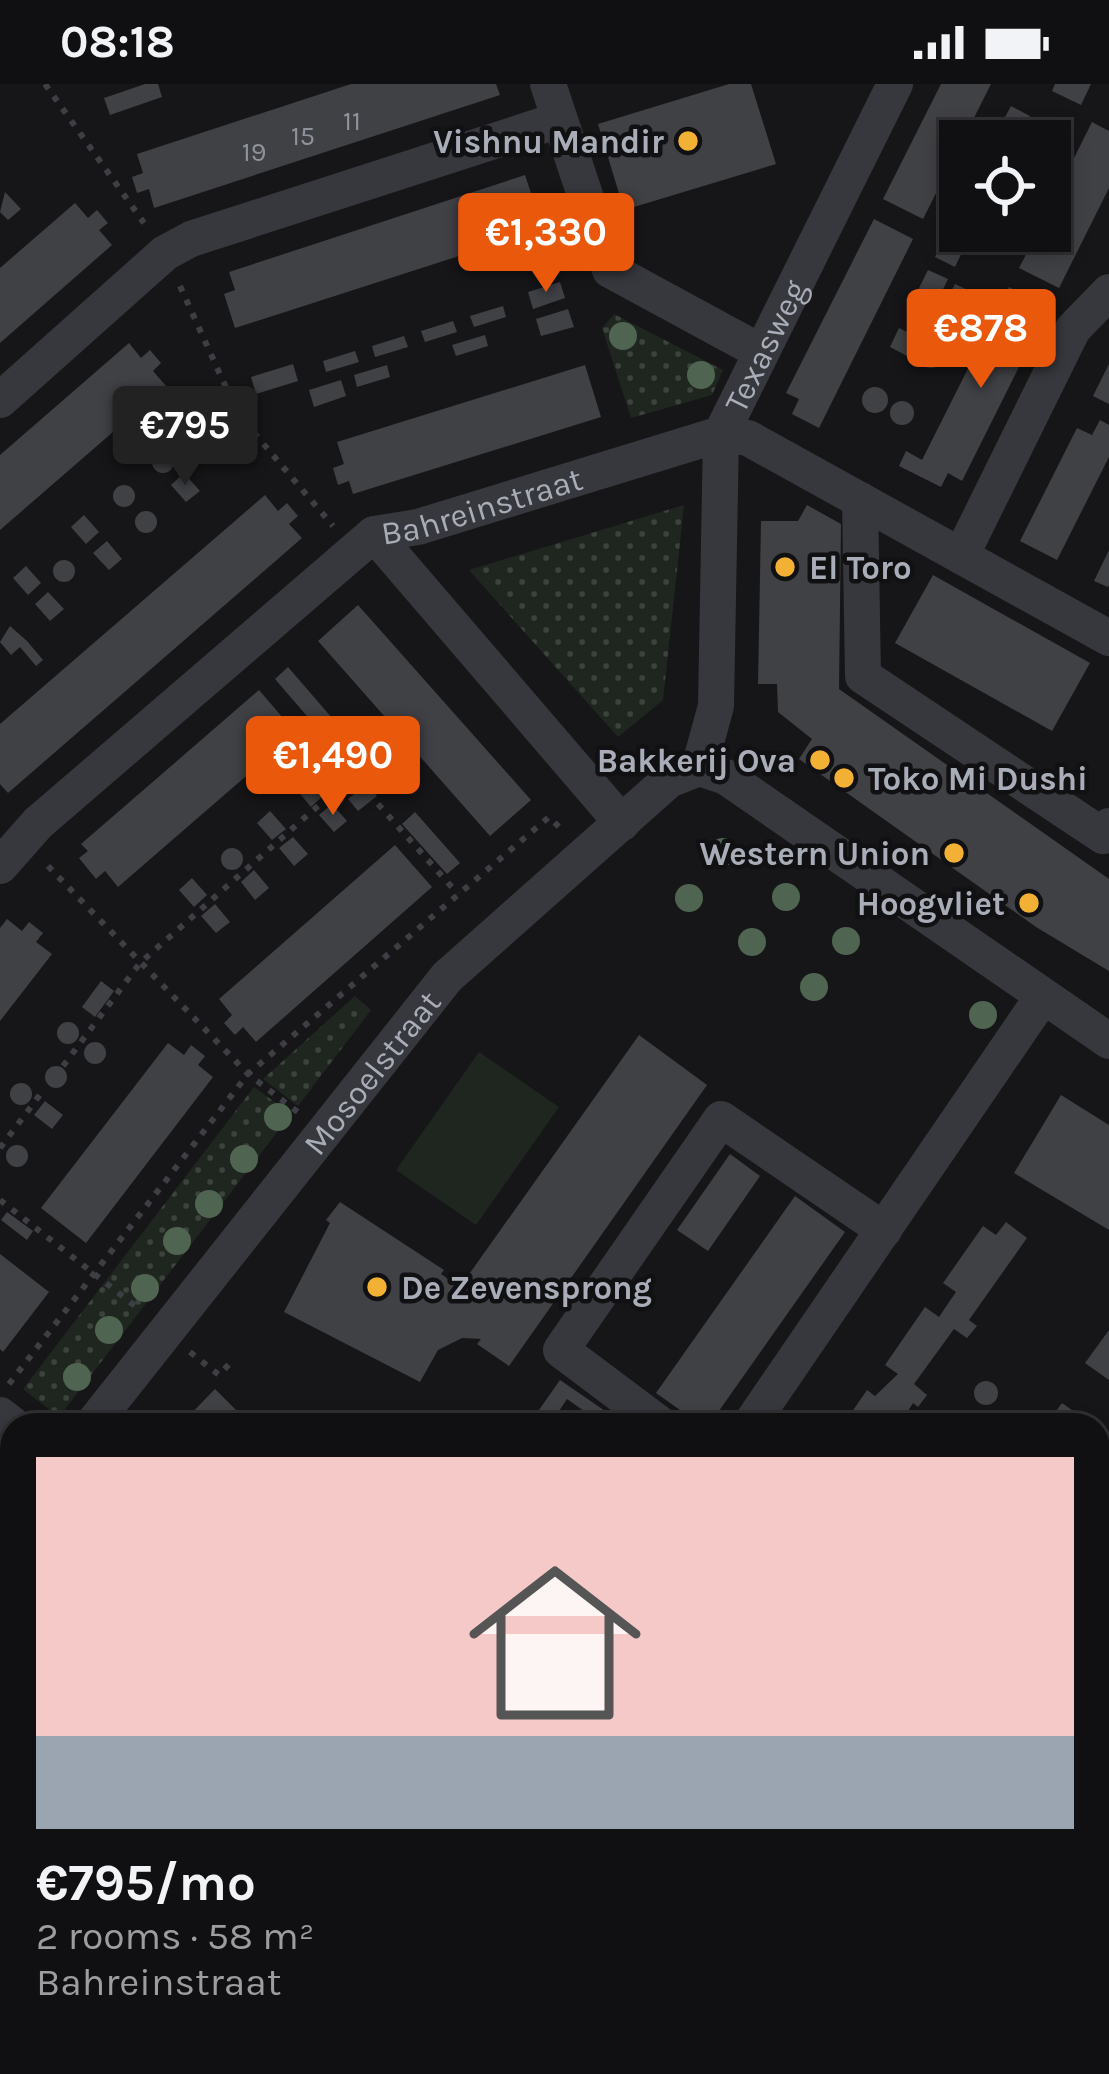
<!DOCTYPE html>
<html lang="en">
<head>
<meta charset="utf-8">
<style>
  :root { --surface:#101012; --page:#19191b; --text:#f1f3f6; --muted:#9c9d9f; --line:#303032; --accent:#ea580c }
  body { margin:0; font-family:Karla,sans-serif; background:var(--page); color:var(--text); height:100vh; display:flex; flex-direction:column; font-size:45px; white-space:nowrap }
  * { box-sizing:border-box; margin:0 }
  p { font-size:39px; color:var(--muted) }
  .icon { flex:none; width:66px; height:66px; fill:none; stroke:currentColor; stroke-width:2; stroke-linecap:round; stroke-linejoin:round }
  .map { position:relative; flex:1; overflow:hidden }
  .side { position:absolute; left:0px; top:1329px; width:1110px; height:663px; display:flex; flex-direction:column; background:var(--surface); border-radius:36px 36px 0 0; box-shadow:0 6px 18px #0003,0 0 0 3px var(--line) }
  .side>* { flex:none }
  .controls { position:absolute; left:939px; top:36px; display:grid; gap:24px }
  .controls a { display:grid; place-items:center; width:132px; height:132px; border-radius:0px; background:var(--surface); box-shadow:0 6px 18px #0003,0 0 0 3px var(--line); font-size:60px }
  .price { position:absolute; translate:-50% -102px; padding:0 27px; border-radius:12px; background:var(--accent); color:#fff; font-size:39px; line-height:78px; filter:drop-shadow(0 3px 6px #0008) }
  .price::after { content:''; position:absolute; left:50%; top:72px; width:36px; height:27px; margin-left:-18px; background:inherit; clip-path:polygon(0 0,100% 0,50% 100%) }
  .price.selected { background:#222; color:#fff }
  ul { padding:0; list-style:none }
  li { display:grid; align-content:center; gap:24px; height:636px; padding:0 36px }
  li+li { border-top:3px solid var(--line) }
  li span { display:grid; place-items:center; height:372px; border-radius:0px; color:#555 }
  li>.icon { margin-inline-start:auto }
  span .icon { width:216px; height:216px; fill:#fffc; stroke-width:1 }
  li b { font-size:51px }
  .status { display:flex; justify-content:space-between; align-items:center; height:84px; padding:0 60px; background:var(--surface); direction:ltr }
  .status svg { height:33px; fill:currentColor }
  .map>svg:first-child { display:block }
  .grass { fill:url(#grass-dots) }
  .garden { fill:#1e261f }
  .building { fill:#404145 }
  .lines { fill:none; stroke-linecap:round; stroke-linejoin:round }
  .path { stroke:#3d3f44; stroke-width:6; stroke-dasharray:6 9; stroke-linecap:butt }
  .minor { stroke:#37383d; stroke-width:36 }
  .tree { fill:#506452 }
  .poi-dot { fill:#f2b134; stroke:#111113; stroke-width:4.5 }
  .labels { text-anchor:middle; stroke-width:9; stroke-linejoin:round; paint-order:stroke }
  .number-label { font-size:27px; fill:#8e929b }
  .poi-label { font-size:33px; font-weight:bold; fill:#a8adb8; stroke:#111113; text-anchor:end }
  .street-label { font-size:33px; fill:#a8adb8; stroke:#111113 }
</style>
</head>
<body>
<div class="status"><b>08:18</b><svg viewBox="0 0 49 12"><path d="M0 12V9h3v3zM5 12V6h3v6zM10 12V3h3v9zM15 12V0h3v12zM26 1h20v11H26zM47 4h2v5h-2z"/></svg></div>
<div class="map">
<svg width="1109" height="1990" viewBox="0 0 1109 1990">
  <defs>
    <pattern id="grass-dots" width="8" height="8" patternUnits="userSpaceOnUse" patternTransform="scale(3)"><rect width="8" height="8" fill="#1e261f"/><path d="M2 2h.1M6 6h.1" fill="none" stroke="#3c433d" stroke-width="1.8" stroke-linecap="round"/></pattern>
  </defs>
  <rect width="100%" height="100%" fill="#161618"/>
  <g class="grass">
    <path d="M 614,230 L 723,286 L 712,311 L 631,334 L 602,244 Z"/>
    <path d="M 684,421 L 663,616 L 618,653 L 469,486 Z"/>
    <path d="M 355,912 L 371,926 L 298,1022 L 263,995 Z"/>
    <path d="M 254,1003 L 291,1030 L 59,1333 L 23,1305 Z"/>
    <path d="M 12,1471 L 12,1614 L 0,1604 L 0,1486 Z"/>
    <path d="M 463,1980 L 691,1980 L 703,1990 L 475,1990 Z"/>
  </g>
  <path class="garden" d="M 479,968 L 559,1023 L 476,1141 L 396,1086 Z"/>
  <g class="building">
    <path d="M 145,0 L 158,0 L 162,13 L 110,31 L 104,14 Z"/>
    <path d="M 351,0 L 496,0 L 500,11 L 154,124 L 149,105 L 137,109 L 132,93 L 143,89 L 137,70 Z"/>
    <path d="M 729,0 L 751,0 L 776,80 L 624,126 L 598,40 Z"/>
    <path d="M 941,0 L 991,0 L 923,135 L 883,115 Z"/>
    <path d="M 1055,0 L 1091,0 L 1081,21 L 1052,7 Z"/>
    <path d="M 1011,22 L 1030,32 L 1021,51 L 1001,41 Z"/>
    <circle cx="1042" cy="48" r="11"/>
    <path d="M 1092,38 L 1109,47 L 1109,104 L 1059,204 L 1019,184 L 1038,147 L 1050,147 L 1050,122 Z"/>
    <path d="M 525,91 L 543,145 L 235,244 L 224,210 L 235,206 L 229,188 Z"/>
    <path d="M 5,108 L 21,125 L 8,136 L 0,128 Z"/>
    <path d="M 75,119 L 88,134 L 97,126 L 108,139 L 99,146 L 112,161 L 0,259 L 0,184 Z"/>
    <path d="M 960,123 L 960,147 L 972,147 L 955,183 L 935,173 Z"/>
    <path d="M 874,135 L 913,155 L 819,344 L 792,330 L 799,315 L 786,309 Z"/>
    <path d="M 979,151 L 998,161 L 993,170 L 975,161 Z"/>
    <path d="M 928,186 L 948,195 L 938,216 L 918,206 Z"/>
    <path d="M 560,198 L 565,214 L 533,225 L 528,208 Z"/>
    <path d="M 955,200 L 974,209 L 963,229 L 945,219 Z"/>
    <path d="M 1009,203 L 1049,223 L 962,397 L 948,389 L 941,403 L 899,382 L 906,367 L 922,376 Z"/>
    <path d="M 503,222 L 506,233 L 474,243 L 470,232 Z"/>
    <path d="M 568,225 L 574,243 L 541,252 L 536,235 Z"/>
    <path d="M 453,237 L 457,248 L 425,258 L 421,247 Z"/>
    <path d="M 899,244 L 919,254 L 909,273 L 890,263 Z"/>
    <path d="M 485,251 L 488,262 L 456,272 L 452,261 Z"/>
    <path d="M 404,252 L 408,263 L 375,273 L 372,262 Z"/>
    <path d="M 129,259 L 141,274 L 150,266 L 161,279 L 153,287 L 166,302 L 0,446 L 0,371 Z"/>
    <circle cx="931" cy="272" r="12"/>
    <path d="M 355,267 L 359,278 L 326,288 L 323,277 Z"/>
    <path d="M 293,280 L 298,297 L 256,310 L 251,293 Z"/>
    <path d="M 1109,280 L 1109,320 L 1093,312 Z"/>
    <path d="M 387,281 L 390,293 L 357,303 L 354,291 Z"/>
    <path d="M 585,281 L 601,333 L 353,410 L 349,397 L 338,401 L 333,384 L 344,380 L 337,358 Z"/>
    <path d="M 341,296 L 346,312 L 314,323 L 309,306 Z"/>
    <circle cx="875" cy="316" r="13"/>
    <circle cx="902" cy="329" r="12"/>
    <path d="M 1100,336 L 1109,341 L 1109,373 L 1057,476 L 1020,457 L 1077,344 L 1092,351 Z"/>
    <circle cx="163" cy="378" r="11"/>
    <path d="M 184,389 L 200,407 L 186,418 L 171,401 Z"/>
    <circle cx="124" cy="412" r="11"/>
    <path d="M 265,411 L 278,427 L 287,419 L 298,432 L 289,440 L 302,454 L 8,709 L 0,700 L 0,640 Z"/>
    <path d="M 807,421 L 841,440 L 839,605 L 1109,795 L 1109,887 L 1036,843 L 799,675 L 812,655 L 778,628 L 777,600 L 758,600 L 761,437 L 798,437 Z"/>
    <circle cx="146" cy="438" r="11"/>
    <path d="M 84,431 L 99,448 L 86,460 L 71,443 Z"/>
    <path d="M 107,457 L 122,475 L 109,486 L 93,469 Z"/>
    <path d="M 1109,466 L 1109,501 L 1108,503 L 1094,497 Z"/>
    <circle cx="64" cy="487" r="11"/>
    <path d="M 26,482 L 41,499 L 28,511 L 13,494 Z"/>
    <path d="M 933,491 L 1090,579 L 1052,647 L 895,559 Z"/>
    <path d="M 48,508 L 64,525 L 50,537 L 35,520 Z"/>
    <path d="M 358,521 L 531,716 L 490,752 L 318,557 Z"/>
    <path d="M 10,542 L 27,557 L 43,576 L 36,582 L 20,563 L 11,571 L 0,558 Z"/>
    <path d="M 288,583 L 332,634 L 319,646 L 275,595 Z"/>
    <path d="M 259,606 L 296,649 L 118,803 L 105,787 L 96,795 L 79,774 L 88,767 L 81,760 Z"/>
    <path d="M 344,674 L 377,712 L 358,727 L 348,715 L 358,707 L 335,681 Z"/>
    <path d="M 310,693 L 324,711 L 311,723 L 296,705 Z"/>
    <path d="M 332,720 L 347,737 L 334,748 L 319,731 Z"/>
    <path d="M 270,727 L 286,745 L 272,756 L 257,739 Z"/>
    <path d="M 415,728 L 460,779 L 447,790 L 402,740 Z"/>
    <path d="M 293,753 L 308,770 L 294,782 L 279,764 Z"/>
    <path d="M 395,761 L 432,803 L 256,958 L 243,943 L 235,951 L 224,939 L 232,931 L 219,915 Z"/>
    <circle cx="232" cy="775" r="11"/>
    <path d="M 254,786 L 269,804 L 255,816 L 241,798 Z"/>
    <path d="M 192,794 L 207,811 L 194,823 L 179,806 Z"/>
    <path d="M 215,820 L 230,838 L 216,849 L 201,832 Z"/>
    <path d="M 7,835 L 22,847 L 29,838 L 43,849 L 36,858 L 52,870 L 0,937 L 0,844 Z"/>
    <path d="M 101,897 L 114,907 L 95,933 L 82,923 Z"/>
    <circle cx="68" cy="949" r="11"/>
    <path d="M 639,951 L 707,1001 L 509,1282 L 477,1260 L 481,1255 L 462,1254 L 438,1266 L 420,1298 L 284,1228 L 330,1139 L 326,1136 L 340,1118 L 444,1186 L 441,1190 L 460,1203 Z"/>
    <circle cx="95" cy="969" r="11"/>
    <path d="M 168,959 L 184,971 L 191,961 L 205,972 L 198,981 L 213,993 L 86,1159 L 41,1124 Z"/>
    <circle cx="56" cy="993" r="11"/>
    <circle cx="21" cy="1010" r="11"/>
    <path d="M 1061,1011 L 1109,1041 L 1109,1146 L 1014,1089 Z"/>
    <path d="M 45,1017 L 63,1031 L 52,1045 L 34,1031 Z"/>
    <circle cx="17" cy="1072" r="11"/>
    <path d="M 730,1070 L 760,1092 L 708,1167 L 677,1146 Z"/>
    <path d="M 795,1112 L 845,1148 L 709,1341 L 701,1341 L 656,1309 Z"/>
    <path d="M 7,1128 L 33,1147 L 27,1156 L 1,1136 Z"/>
    <path d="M 1006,1138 L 1027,1154 L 969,1236 L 977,1242 L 967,1254 L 954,1245 L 914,1300 L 927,1311 L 918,1323 L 913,1319 L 899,1341 L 843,1341 L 867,1306 L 875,1312 L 898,1290 L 885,1281 L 925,1223 L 939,1233 L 947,1221 L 956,1208 L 943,1199 L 983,1142 L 996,1151 Z"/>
    <path d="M 0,1170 L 49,1208 L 3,1268 L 0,1265 Z"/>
    <path d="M 1109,1246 L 1109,1296 L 1085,1279 Z"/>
    <path d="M 560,1296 L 608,1329 L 601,1339 L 567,1315 L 553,1336 L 539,1326 Z"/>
    <circle cx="986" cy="1309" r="12"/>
    <path d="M 215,1305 L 251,1341 L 180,1341 Z"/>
    <path d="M 1062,1319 L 1093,1341 L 1046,1341 Z"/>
    <path d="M 1109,1503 L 1109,1586 L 1098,1601 L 1098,1519 Z"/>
    <path d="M 1098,1761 L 1109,1769 L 1109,1797 L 1102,1792 L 1107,1785 L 1098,1779 Z"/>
    <path d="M 1098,1874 L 1109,1882 L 1109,1926 L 1098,1941 Z"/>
    <path d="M 12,1936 L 12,1980 L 180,1980 L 193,1990 L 0,1990 L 0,1951 Z"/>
    <path d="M 401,1980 L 457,1980 L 469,1990 L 414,1990 Z"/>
    <path d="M 791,1980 L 842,1980 L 835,1990 L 805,1990 Z"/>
    <path d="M 1006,1980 L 1061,1980 L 1067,1984 L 1063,1990 L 999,1990 Z"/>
  </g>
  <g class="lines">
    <g class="path">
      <path d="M 45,0 L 144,139"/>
      <path d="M 180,202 L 238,330 L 333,442"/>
      <path d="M 378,720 L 458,810"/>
      <path d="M 48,782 L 248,990 L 299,1029"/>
      <path d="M 63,982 L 140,879 L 344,699"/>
      <path d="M 0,1064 L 45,1004"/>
      <path d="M 0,1116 L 139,1225"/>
      <path d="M 190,1268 L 219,1291 L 234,1275"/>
      <path d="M 9,1300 L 248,990 L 549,733 L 560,744"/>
      <path d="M 0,1776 L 12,1786"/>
      <path d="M 0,1818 L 12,1828"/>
      <path d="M 197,1980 L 209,1990"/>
      <path d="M 249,1980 L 262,1990"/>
      <path d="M 593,1980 L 604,1990"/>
    </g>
    <g class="minor">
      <path d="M 548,0 L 610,186 L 761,268"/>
      <path d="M 0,316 L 165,169 L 191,155 L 559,36"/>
      <path d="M 860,416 L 863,592 L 1103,752 L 1109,742"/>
      <path d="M 374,450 L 622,739"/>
      <path d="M 961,472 L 1073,245 L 1109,208"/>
      <path id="s1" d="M 699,684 L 716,622 L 721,350 L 895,0"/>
      <path d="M 699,684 L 726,693 L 1109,957"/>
      <path id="s2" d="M 0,782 L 38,739 L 374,450 L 418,443 L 721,350 L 748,354 L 1109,554"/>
      <path d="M 0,1331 L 13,1341"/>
      <path id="s3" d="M 92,1341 L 447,893 L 669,696 L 699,684"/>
      <path d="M 661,1341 L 561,1266 L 721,1035 L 884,1146"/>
      <path d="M 750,1341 L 1041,915"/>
      <path d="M 1098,1451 L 1109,1436"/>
      <path d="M 0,1457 L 12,1442"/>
      <path d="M 0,1716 L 12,1726"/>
      <path d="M 316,1980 L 328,1990"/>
      <path d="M 711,1980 L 723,1990"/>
    </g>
  </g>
  <g class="tree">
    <circle cx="623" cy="252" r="14"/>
    <circle cx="701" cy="291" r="14"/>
    <circle cx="723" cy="768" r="14"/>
    <circle cx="786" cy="813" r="14"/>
    <circle cx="689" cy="814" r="14"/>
    <circle cx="846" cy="857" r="14"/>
    <circle cx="752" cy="858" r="14"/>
    <circle cx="814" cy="903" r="14"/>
    <circle cx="983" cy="931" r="14"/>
    <circle cx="278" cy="1033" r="14"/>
    <circle cx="244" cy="1075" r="14"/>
    <circle cx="209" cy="1120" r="14"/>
    <circle cx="177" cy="1157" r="14"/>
    <circle cx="145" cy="1204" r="14"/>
    <circle cx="109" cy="1246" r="14"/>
    <circle cx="77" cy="1293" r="14"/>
  </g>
  <g class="poi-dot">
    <circle cx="688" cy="57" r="12"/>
    <circle cx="785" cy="483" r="12"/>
    <circle cx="820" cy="676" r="12"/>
    <circle cx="844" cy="694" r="12"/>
    <circle cx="954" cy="769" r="12"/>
    <circle cx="1029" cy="819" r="12"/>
    <circle cx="377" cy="1203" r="12"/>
  </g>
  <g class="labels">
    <g class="number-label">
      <text x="352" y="46">11</text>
      <text x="303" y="61">15</text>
      <text x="254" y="77">19</text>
    </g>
    <g class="poi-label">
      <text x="664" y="69">Vishnu Mandir</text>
      <text x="809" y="495" text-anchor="start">El Toro</text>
      <text x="796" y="688">Bakkerij Ova</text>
      <text x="868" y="706" text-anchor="start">Toko Mi Dushi</text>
      <text x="930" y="781">Western Union</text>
      <text x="1005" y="831">Hoogvliet</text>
      <text x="401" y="1215" text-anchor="start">De Zevensprong</text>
    </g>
    <g class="street-label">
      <text dy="12" stroke="none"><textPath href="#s1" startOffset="435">Texasweg</textPath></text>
      <text dy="12" stroke="none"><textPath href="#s2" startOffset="612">Bahreinstraat</textPath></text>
      <text dy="12" stroke="none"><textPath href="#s3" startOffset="450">Mosoelstraat</textPath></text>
    </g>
  </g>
</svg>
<div class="controls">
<a><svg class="icon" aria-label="locate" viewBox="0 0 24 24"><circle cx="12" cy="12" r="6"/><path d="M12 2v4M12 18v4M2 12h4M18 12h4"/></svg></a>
</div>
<b class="price" style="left:546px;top:211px">€1,330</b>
<b class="price" style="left:981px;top:307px">€878</b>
<b class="price selected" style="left:185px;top:404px">€795</b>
<b class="price" style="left:333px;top:734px">€1,490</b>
<section class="side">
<ul>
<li><span style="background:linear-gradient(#f6c9c9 75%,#9aa5b1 0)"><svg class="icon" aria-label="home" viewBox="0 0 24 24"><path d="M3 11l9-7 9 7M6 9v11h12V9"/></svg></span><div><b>€795/mo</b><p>2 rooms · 58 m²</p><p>Bahreinstraat</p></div></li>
</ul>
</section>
</div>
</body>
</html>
